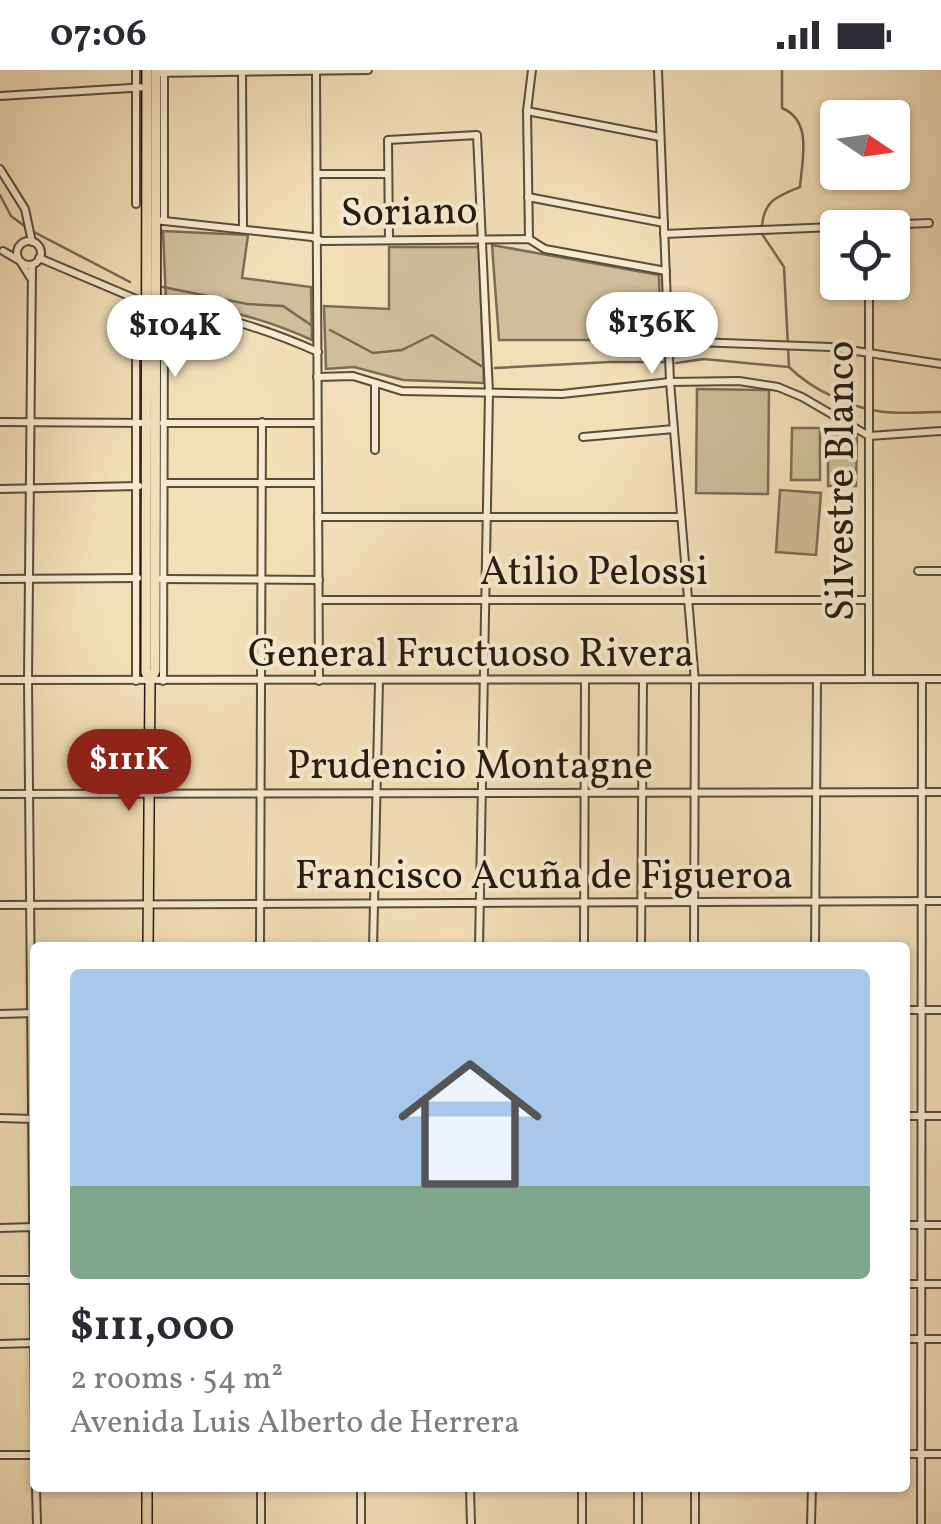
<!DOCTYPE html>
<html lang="en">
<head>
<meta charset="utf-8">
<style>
  :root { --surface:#fff; --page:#f2f2f3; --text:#2b2b33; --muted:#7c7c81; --line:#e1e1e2; --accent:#8f2418 }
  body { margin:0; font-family:Vollkorn,serif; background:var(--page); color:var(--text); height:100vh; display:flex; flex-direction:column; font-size:38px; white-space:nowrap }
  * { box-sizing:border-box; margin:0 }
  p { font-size:32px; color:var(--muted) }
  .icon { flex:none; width:55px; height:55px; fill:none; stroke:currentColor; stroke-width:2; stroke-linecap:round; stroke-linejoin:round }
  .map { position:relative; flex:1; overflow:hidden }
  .drawer { position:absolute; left:30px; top:872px; width:880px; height:550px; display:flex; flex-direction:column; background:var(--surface); border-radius:10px; box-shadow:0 2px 8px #0004 }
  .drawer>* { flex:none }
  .needle { width:65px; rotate:103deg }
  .tools { position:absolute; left:820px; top:30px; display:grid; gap:20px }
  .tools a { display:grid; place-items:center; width:90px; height:90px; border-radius:10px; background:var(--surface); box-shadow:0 2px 8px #0004; font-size:50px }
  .price { position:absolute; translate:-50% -85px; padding:0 22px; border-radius:35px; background:#fff; color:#222; font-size:32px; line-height:65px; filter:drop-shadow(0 2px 5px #0008) }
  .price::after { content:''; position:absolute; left:50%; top:60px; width:30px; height:22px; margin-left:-15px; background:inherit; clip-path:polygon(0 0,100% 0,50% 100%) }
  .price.active { background:var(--accent); color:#fff }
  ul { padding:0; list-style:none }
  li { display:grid; align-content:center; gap:20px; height:530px; padding:0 40px }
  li+li { border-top:2px solid var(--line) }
  li span { display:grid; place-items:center; height:310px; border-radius:10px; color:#555 }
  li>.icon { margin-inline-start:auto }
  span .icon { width:180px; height:180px; fill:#fffc; stroke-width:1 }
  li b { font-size:42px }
  .status { display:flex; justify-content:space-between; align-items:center; height:70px; padding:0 50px; background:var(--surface); direction:ltr }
  .status svg { height:28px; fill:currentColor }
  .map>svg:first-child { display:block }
  .green { fill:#cfbd9b; stroke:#7a6c56; stroke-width:2.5 }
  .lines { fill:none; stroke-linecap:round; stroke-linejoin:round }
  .stream { stroke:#766853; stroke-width:2.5 }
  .minor-casing { stroke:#584c3b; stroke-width:10 }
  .major-casing { stroke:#251b12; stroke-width:12 }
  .minor { stroke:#f7ead0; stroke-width:6 }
  .major { stroke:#f2deb7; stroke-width:9 }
  .labels { text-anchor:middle; stroke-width:8; stroke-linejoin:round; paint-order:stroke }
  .street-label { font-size:40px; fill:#251b12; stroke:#f7ead0 }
</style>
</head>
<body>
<div class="status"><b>07:06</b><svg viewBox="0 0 49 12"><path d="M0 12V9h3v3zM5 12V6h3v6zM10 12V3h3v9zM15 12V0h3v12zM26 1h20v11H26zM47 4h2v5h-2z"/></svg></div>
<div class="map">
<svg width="941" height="1454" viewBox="0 0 941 1454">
  <rect width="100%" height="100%" fill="#f2deb7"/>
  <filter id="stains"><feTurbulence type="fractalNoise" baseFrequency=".002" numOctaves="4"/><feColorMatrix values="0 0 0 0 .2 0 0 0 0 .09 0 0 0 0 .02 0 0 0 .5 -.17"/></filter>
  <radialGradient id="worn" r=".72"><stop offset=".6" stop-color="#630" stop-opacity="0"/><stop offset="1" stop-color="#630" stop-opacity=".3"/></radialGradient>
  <g class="green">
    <path d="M 163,161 L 248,165 L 242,208 L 311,217 L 312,270 C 266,249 216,236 166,231 Z"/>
    <path d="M 492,175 L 659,205 L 661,270 L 499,270 Z"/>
    <path d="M 389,177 L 479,177 L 484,313 L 403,310 L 354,297 L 326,299 L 324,236 L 389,239 Z"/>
    <path d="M 697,319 L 769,320 L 768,424 L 696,423 Z"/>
    <path d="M 792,358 L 820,358 L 820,410 L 791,410 Z"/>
    <path d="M 828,364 L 857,364 L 856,416 L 828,416 Z"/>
    <path d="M 780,420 L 821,423 L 816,485 L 776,482 Z"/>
  </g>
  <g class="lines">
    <g class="stream">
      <path d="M 0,125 L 11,146 L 27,158"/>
      <path d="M 762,156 C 764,130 778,126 800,117 C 802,89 813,51 782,38 L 782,0"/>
      <path d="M 34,162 L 130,212"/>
      <path d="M 762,164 L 784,197 L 789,297"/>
      <path d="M 163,217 L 247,234 L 283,236 L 311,255"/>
      <path d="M 330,260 L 373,283 L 402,280 L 432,265 L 481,296"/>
      <path d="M 676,293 L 704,289 L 789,297 C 812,320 851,338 884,342 C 902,344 922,342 941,342"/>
      <path d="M 495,298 L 610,292 L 665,292"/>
    </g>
    <defs>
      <g id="minor">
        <path d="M 316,0 L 319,611"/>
        <path d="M 658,0 L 670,312 L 695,612 L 694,878"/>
        <path d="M 242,1 L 243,159"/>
        <path d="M 155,3 L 368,0"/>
        <path d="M 0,26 L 147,17"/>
        <path d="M 527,41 L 660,67"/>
        <path d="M 0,99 L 25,139 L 32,172"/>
        <path d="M 317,104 L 387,104"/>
        <path d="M 528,127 L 664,153"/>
        <path d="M 136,134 L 136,0"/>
        <path d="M 155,150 L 312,167 L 322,171 L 529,169 L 545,179 L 666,201"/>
        <path d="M 164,151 L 164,2"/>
        <path d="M 664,164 L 929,153"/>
        <path d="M 529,168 L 527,41 L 532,0"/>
        <path d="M 389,170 L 388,70 L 477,65 L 489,323 L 479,878"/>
        <circle cx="29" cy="183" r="12"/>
        <path d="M 3,181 L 20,191 L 30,207"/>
        <path d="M 39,188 L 136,229 L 136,611"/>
        <path d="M 32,195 L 28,610 L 35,1357"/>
        <path d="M 668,271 L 830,277 L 941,294"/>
        <path d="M 317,307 L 353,306 L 402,321 L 562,324 L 670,312 L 739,311 L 778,317 L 802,327 L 869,366 L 941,361"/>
        <path d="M 0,352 L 151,353"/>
        <path d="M 163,353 L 317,353"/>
        <path d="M 583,367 L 674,359"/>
        <path d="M 375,380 L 375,313"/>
        <path d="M 164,413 L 318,413"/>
        <path d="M 0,419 L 139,416"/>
        <path d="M 318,447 L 681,447"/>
        <path d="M 918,501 L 941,501"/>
        <path d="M 0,509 L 138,508"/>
        <path d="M 160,509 L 319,510"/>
        <path d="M 319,530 L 869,530"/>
        <path d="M 869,609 L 869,212"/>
        <path d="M 0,610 L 941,609"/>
        <path d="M 163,611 L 164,248 C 190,229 289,269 318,282"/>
        <path d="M 0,724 L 941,722"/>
        <path d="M 0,835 L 941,831"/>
        <path d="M 260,878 L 262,352"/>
        <path d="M 373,878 L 379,611"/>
        <path d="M 584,878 L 585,610"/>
        <path d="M 641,878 L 643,611"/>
        <path d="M 815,878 L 817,610"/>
        <path d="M 905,940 L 941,940"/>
        <path d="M 0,944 L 34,943"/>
        <path d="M 905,1046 L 941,1046"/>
        <path d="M 0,1048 L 34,1049"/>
        <path d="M 905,1155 L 941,1155"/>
        <path d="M 0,1158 L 34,1157"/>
        <path d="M 0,1210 L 34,1210"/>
        <path d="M 905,1214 L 941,1214"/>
        <path d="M 905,1269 L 941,1269"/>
        <path d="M 0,1274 L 34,1273"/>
        <path d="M 905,1384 L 941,1384"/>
        <path d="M 0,1385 L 35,1385"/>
        <path d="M 36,1418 L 37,1454"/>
        <path d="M 261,1418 L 261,1454"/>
        <path d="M 470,1418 L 471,1454"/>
        <path d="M 638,1418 L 638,1454"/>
        <path d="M 361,1454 L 361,1418"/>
        <path d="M 582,1454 L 582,1418"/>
        <path d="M 695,1454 L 695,1418"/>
        <path d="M 811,1454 L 812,1418"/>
        <path d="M 921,1454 L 922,609"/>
      </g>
      <g id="major">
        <path d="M 147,0 L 146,602 L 150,611 L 148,878"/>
        <path d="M 150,611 L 155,601 L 156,0"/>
        <path d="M 147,1454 L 147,1418"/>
      </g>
    </defs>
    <use href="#minor" class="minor-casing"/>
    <use href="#major" class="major-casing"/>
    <use href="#minor" class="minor"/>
    <use href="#major" class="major"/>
  </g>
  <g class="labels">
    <g class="street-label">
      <text transform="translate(409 140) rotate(-1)" y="14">Soriano</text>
      <text transform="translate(839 411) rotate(-90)" y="14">Silvestre Blanco</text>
      <text x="594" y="514">Atilio Pelossi</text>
      <text x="471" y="596">General Fructuoso Rivera</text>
      <text x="470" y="708">Prudencio Montagne</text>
      <text x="544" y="818">Francisco Acuña de Figueroa</text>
    </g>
  </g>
  <rect width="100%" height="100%" filter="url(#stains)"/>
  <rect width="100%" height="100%" fill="url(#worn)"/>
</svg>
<div class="tools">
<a><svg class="needle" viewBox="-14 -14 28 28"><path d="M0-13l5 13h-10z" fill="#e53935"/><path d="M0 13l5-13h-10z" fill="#7c7c81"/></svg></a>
<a><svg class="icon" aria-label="locate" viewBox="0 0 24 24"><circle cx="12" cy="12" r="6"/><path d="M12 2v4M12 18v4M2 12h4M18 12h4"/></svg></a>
</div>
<b class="price" style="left:652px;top:307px">$136K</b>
<b class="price" style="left:175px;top:310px">$104K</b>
<b class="price active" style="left:129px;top:744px">$111K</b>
<section class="drawer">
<ul>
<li><span style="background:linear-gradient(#a9c7e8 70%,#7fa58c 0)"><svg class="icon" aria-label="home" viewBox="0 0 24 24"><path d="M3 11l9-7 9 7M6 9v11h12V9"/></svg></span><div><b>$111,000</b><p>2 rooms · 54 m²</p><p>Avenida Luis Alberto de Herrera</p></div></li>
</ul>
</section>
</div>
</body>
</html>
